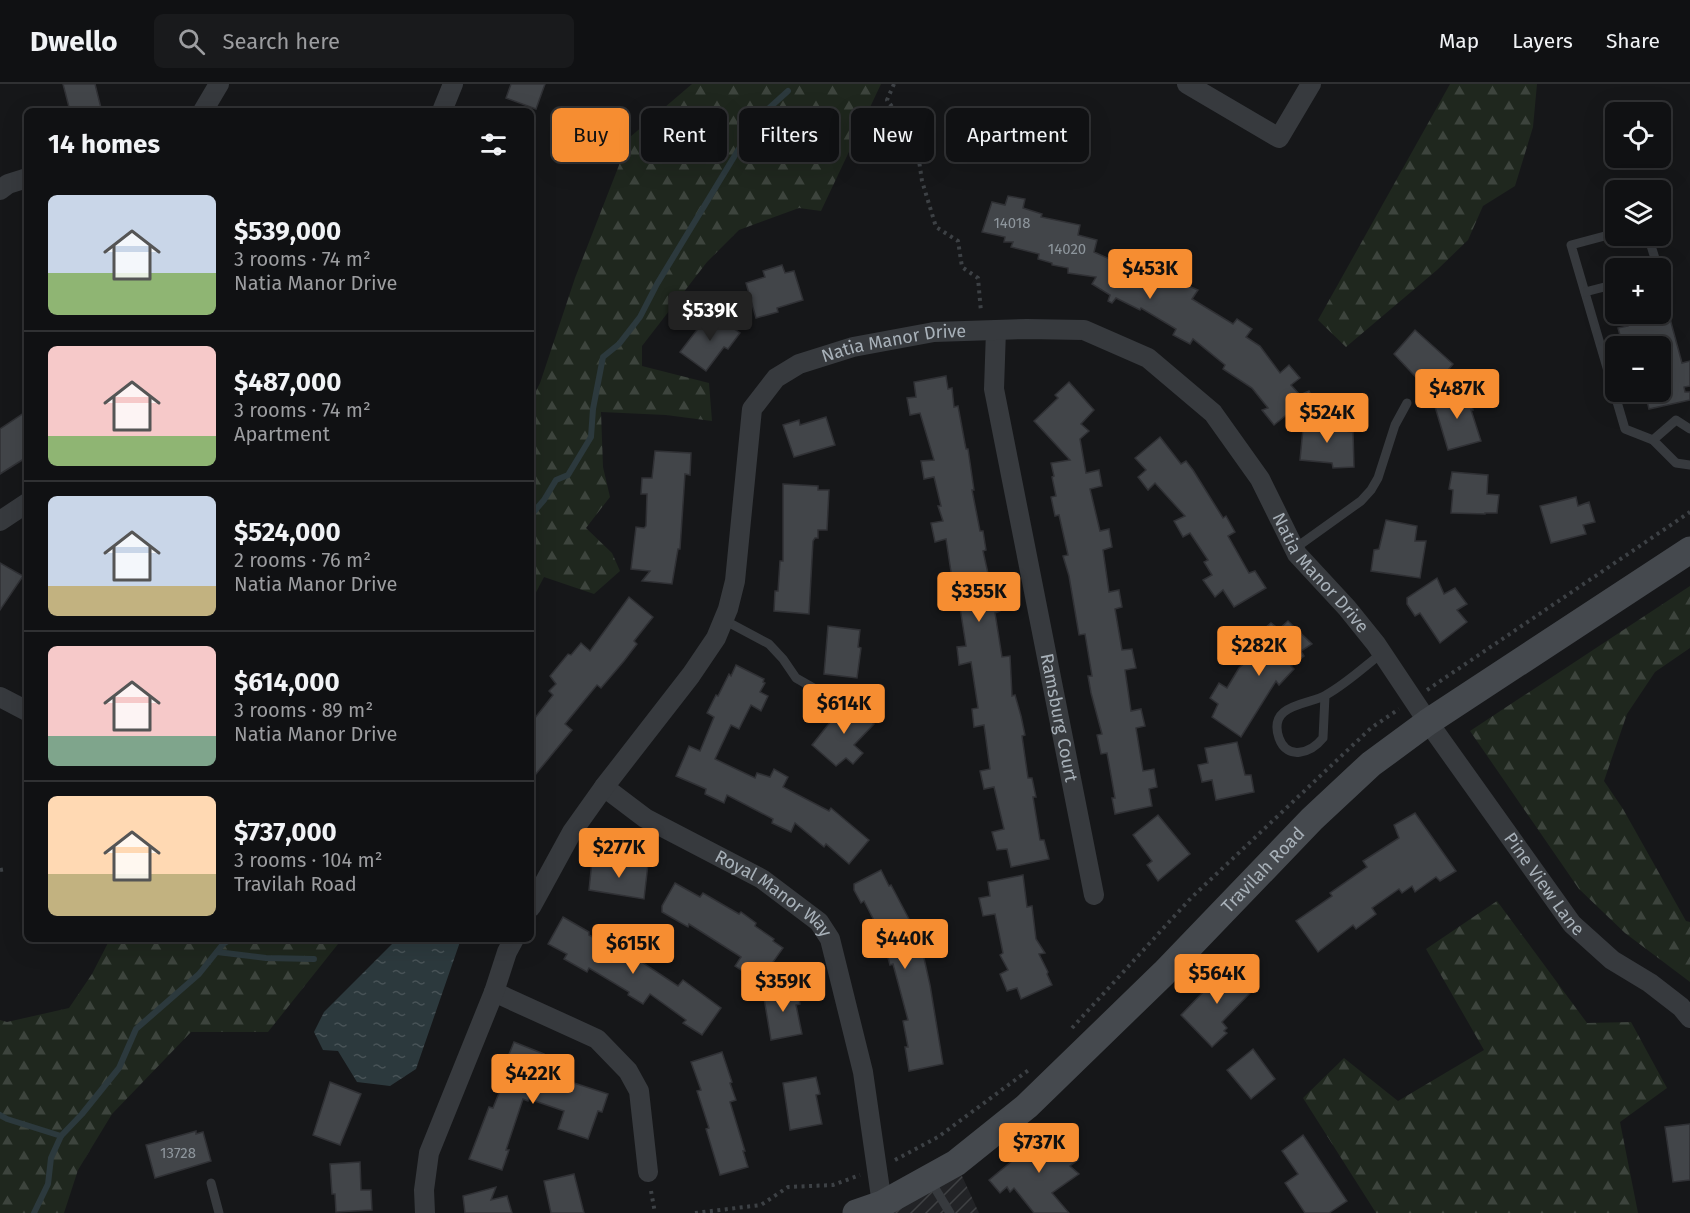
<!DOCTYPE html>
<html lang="en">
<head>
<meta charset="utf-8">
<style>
  :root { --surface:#101113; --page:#191a1c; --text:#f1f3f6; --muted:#9c9da0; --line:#303133; --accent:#f68d31 }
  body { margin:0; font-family:"Fira Sans",sans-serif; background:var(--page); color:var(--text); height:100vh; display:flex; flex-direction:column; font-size:22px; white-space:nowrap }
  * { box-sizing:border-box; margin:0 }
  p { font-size:20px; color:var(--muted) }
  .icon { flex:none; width:33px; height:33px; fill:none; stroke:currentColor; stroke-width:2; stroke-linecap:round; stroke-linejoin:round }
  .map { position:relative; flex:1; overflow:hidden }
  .side { position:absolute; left:24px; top:24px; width:510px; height:834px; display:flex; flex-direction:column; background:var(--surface); border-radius:9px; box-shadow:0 6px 24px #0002,0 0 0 2px var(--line) }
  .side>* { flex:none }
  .banner { position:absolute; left:552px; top:24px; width:570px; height:54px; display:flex; gap:12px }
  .fabs { position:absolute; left:1605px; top:18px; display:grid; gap:12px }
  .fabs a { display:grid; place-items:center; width:66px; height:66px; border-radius:9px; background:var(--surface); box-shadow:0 6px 24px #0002,0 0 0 2px var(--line); font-size:30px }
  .price { position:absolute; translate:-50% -51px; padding:0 14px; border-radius:6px; background:var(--accent); color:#111; font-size:20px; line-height:39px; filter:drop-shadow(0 2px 3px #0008) }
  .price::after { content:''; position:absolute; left:50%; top:36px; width:18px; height:14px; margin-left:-9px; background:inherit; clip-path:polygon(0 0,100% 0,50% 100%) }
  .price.selected { background:#222; color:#fff }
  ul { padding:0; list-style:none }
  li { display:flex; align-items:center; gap:18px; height:150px; padding:0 24px }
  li+li { border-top:2px solid var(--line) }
  li span { display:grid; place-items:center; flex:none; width:168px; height:120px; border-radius:9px; color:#555 }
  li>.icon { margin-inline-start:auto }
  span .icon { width:72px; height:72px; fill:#fffc; stroke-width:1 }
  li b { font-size:26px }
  h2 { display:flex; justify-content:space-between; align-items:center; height:72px; padding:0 24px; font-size:26px }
  .tag { padding:0 21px; border-radius:9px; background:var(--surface); box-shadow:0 6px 24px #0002,0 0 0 2px var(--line); font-size:21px; line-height:54px }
  .tag.selected { background:var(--accent); color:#111 }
  header { display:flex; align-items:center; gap:36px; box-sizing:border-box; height:84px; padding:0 30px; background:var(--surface); border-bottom:2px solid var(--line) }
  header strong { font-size:28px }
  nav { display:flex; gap:33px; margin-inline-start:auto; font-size:21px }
  .search { width:420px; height:54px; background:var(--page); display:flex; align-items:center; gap:15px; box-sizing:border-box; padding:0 21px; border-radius:9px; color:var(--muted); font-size:22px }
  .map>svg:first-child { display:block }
  .industrial { fill:url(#industrial-furrows) }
  .forest { fill:url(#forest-firs) }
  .water { fill:url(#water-ripples) }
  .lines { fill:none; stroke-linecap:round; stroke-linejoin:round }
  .stream { stroke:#2c393d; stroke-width:6 }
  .building { fill:#424549; stroke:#303135; stroke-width:1.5 }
  .path { stroke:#3d4145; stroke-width:4; stroke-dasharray:3 4.5; stroke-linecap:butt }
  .service { stroke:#373a3e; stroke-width:9 }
  .minor { stroke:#373a3e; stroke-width:20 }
  .secondary { stroke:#45494e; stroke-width:27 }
  .labels { text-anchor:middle; stroke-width:4.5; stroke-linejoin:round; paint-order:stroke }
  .number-label { font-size:15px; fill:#8e969d }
  .street-label { font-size:18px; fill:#a8b1b9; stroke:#111214 }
</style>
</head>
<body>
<header>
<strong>Dwello</strong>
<div class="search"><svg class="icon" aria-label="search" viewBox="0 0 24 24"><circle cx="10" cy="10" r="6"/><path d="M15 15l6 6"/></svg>Search here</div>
<nav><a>Map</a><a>Layers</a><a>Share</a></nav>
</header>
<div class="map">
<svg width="1690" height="1129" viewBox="0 0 1690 1129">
  <defs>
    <pattern id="industrial-furrows" width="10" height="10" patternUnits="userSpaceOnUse" patternTransform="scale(1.5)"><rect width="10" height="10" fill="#222326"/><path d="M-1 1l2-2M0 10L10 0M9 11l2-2" fill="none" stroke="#3f4143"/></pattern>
    <pattern id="forest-firs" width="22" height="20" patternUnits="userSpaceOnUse" patternTransform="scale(1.5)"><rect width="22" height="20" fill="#1f271e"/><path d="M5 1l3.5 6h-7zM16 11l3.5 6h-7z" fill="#3d443d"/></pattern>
    <pattern id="water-ripples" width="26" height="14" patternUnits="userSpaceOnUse" patternTransform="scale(1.5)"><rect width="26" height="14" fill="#2c393d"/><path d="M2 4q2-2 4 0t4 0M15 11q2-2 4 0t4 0" fill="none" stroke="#485357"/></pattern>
  </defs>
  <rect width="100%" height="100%" fill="#161719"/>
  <path class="industrial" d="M 956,1079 L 979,1129 L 856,1129 Z"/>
  <g class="forest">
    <path d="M 692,0 L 881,0 L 821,127 L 799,124 L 739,146 L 707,178 L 642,262 L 642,282 L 709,299 L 712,337 L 666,331 L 601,328 L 603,383 L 610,413 L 586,444 L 612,469 L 620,487 L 594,510 L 544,493 L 531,518 L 531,317 L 540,299 L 575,194 L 630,53 Z"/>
    <path d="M 1450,0 L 1537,0 L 1533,43 L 1515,102 L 1483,122 L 1468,156 L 1437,186 L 1346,263 L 1318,236 Z"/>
    <path d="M 1690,502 L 1690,564 L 1655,588 L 1627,630 L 1604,697 L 1623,725 L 1686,837 L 1690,838 L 1690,898 L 1625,849 L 1579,805 L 1470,647 Z"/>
    <path d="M 1497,817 L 1587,939 L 1631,938 L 1667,1004 L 1620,1038 L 1638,1129 L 1376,1129 L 1303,1014 L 1344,974 L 1398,1017 L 1484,966 L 1426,865 Z"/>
    <path d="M 110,855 L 342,855 L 268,948 L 191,948 L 112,1030 L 78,1086 L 64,1129 L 0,1129 L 0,936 L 7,938 L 69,924 L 92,890 Z"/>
  </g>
  <path class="water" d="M 397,855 L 461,855 L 416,985 L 390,1002 L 357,998 L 338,967 L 323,966 L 314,948 L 324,928 Z"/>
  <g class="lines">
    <g class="stream">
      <path d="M 531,431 L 544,416 L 556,396 L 568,391 L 591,353 L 593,325 L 603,273 L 619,260 L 640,233 L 657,200 L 757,35 L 788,7"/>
      <path d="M 217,868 L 266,874 L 314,875"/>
      <path d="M 0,1031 L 7,1035 L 61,1052"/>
      <path d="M 34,1129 L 48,1100 L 51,1074 L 61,1052 L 82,1030 L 119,984 L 136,945 L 199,890 L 223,860 L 231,855"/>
    </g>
  </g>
  <g class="building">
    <path d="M 63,0 L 95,0 L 101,24 L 90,27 L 70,27 Z"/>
    <path d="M 511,0 L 545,0 L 536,25 L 506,14 Z"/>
    <path d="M 1008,112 L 1025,115 L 1023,124 L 1042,130 L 1041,133 L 1080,141 L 1078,151 L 1097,156 L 1094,168 L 1121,180 L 1125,169 L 1142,178 L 1136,185 L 1180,203 L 1182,199 L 1198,206 L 1192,215 L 1233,240 L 1237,235 L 1252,245 L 1246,253 L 1260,262 L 1280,289 L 1289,281 L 1300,294 L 1291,301 L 1300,311 L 1309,307 L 1311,311 L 1274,341 L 1262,326 L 1268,324 L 1252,304 L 1223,285 L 1225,281 L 1193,255 L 1190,260 L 1173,251 L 1176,245 L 1141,224 L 1140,226 L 1116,214 L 1112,219 L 1108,217 L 1110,211 L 1092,200 L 1096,193 L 1068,189 L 1068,184 L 1052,181 L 1052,179 L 1038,175 L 1039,170 L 1011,163 L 1013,158 L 1004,158 L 1005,153 L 982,148 L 992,118 L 1005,121 Z"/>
    <path d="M 782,181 L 785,189 L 794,187 L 803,216 L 777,224 L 778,228 L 756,234 L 746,199 L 765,193 L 763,187 Z"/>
    <path d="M 712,229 L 740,249 L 728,265 L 724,263 L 706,287 L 680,268 L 700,242 L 702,243 Z"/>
    <path d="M 1647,230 L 1653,230 L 1654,235 L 1669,231 L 1682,279 L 1690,277 L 1690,302 L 1684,303 L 1685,308 L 1690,308 L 1690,316 L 1649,325 L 1645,308 L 1660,308 L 1660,262 L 1623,262 L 1618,244 L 1628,242 L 1626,235 Z"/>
    <path d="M 1415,246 L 1453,280 L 1430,308 L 1394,270 Z"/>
    <path d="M 946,292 L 948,305 L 952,304 L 954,323 L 958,322 L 966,365 L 968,365 L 974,406 L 972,406 L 980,447 L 983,447 L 986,466 L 983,467 L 993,512 L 997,511 L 1000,527 L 995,529 L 1002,573 L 1010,572 L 1012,612 L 1015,611 L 1021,632 L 1025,651 L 1022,652 L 1028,694 L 1032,694 L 1036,713 L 1033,713 L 1040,756 L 1044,756 L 1049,775 L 1011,783 L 1007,765 L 997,766 L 992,748 L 1004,745 L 994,703 L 984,705 L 980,687 L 990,685 L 984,641 L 974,643 L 972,625 L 978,624 L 971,578 L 959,581 L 957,563 L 966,562 L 959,517 L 949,518 L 946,502 L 953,501 L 946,455 L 935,458 L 931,439 L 943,437 L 938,422 L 941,422 L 934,393 L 924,395 L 921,377 L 934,376 L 920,329 L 910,331 L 907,314 L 916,313 L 914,298 Z"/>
    <path d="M 1069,298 L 1094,326 L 1081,340 L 1089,347 L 1080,355 L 1086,389 L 1099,386 L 1102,402 L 1090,405 L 1100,447 L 1109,445 L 1112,463 L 1103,466 L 1109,508 L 1119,506 L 1122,523 L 1115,525 L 1122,566 L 1132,565 L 1136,584 L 1125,586 L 1131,627 L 1141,625 L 1145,642 L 1136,644 L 1143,687 L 1154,685 L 1157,703 L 1149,705 L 1152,722 L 1115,730 L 1112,714 L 1115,714 L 1107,669 L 1101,670 L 1097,651 L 1102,650 L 1091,609 L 1088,592 L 1092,592 L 1085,550 L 1079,551 L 1069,492 L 1063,472 L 1068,471 L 1059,431 L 1055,432 L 1051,413 L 1056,412 L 1052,393 L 1054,392 L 1051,379 L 1070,376 L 1034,337 L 1058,314 L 1055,311 Z"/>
    <path d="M 1468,306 L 1473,326 L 1471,326 L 1481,357 L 1448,366 L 1433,316 Z"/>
    <path d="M 27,327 L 27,373 L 0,390 L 0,345 Z"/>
    <path d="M 826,333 L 835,361 L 794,373 L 783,341 L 799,336 L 800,341 Z"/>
    <path d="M 1304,334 L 1337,337 L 1336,346 L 1353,348 L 1354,383 L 1333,384 L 1332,379 L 1300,376 Z"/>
    <path d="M 1160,353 L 1181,380 L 1186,377 L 1193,386 L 1223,434 L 1226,432 L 1235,448 L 1228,452 L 1249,489 L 1255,487 L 1266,504 L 1234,523 L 1223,506 L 1215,513 L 1203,496 L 1212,491 L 1204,478 L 1208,476 L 1190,449 L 1183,453 L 1174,437 L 1185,432 L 1155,399 L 1148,406 L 1138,393 L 1146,386 L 1135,374 Z"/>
    <path d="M 655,367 L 691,369 L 690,391 L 685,390 L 680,465 L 678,465 L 672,500 L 642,497 L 650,487 L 631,485 L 636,443 L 644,444 L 646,442 L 647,410 L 641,410 L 642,394 L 652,394 Z"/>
    <path d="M 1452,388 L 1488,391 L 1487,410 L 1499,411 L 1497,429 L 1485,429 L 1485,430 L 1451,429 L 1453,406 L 1449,405 Z"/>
    <path d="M 783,400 L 818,402 L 818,406 L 829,406 L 827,446 L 818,446 L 818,454 L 815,454 L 813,457 L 809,530 L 774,527 L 775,507 L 778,507 L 780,477 L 783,477 Z"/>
    <path d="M 1576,413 L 1578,422 L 1589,418 L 1595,438 L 1583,441 L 1586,450 L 1551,459 L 1540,422 Z"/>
    <path d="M 1386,436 L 1417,442 L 1415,457 L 1426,457 L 1420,494 L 1371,487 L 1374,466 L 1379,465 Z"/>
    <path d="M 0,479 L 23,492 L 0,526 Z"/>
    <path d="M 1437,494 L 1444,510 L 1455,504 L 1467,520 L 1457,526 L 1467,538 L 1440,559 L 1420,529 L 1415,532 L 1407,520 L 1407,514 Z"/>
    <path d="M 629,513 L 653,533 L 634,557 L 637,560 L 624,577 L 601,604 L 597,601 L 565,640 L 572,646 L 531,696 L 531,639 L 553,611 L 549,607 L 556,600 L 550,592 L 568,570 L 571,571 L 581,559 L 590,567 Z"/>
    <path d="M 1288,537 L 1312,560 L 1301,567 L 1304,572 L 1291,582 L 1294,585 L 1279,601 L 1276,597 L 1241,653 L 1212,633 L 1218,620 L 1210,614 L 1219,599 L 1227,604 L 1239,584 L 1264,561 L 1257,551 L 1271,539 L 1279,545 Z"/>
    <path d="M 828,542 L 860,546 L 858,563 L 861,564 L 857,594 L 824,590 Z"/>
    <path d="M 736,581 L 764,595 L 763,598 L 765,599 L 760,608 L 768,612 L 761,627 L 751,621 L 739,645 L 731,641 L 715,675 L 755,694 L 757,689 L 770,693 L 774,685 L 788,693 L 783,703 L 829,727 L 831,724 L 869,756 L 849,780 L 826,760 L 824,763 L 795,739 L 791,748 L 772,739 L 773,735 L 727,711 L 724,719 L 705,710 L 706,705 L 676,692 L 689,662 L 700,667 L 714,633 L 707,629 L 716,611 L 718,612 L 729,590 L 731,592 Z"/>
    <path d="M 847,615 L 874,640 L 854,661 L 863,669 L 853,680 L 846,674 L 836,682 L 812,661 L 835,632 L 834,630 Z"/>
    <path d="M 1237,658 L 1245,691 L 1251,691 L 1254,708 L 1216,716 L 1212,696 L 1202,698 L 1198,681 L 1208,679 L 1205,664 Z"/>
    <path d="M 1415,729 L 1456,787 L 1440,797 L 1436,793 L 1415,808 L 1412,802 L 1402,809 L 1399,805 L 1372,824 L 1376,830 L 1356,845 L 1353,841 L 1318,868 L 1296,837 L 1332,812 L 1330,809 L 1367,783 L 1363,777 L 1399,754 L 1394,741 Z"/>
    <path d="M 1158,731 L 1190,770 L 1158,797 L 1147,781 L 1152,777 L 1133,751 Z"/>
    <path d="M 592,777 L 628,781 L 629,778 L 648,780 L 644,815 L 589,806 Z"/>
    <path d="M 881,786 L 889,802 L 891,801 L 920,856 L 930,901 L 943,980 L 909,987 L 905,963 L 908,963 L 903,937 L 908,936 L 893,880 L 890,881 L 882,852 L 864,817 L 861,819 L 854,806 L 854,800 Z"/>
    <path d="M 1023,791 L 1027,823 L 1032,822 L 1036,855 L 1045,869 L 1039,870 L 1048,888 L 1047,890 L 1052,901 L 1021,915 L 1017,904 L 1007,907 L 1000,890 L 1008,886 L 1000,871 L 1003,869 L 995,830 L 983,832 L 979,814 L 990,812 L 988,798 Z"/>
    <path d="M 675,799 L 700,813 L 703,809 L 739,830 L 741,828 L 756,839 L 755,842 L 774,855 L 773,857 L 783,864 L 759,898 L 735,882 L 741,873 L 689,840 L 688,843 L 662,828 L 662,822 Z"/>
    <path d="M 563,833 L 589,848 L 589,851 L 620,868 L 622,865 L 678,902 L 683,896 L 721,924 L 702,951 L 683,939 L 686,936 L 650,910 L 643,920 L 628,911 L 629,908 L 589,884 L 587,888 L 564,875 L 567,870 L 548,860 Z"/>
    <path d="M 1229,881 L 1253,906 L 1222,938 L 1227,944 L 1224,947 L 1227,949 L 1212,963 L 1181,931 Z"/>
    <path d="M 796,902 L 800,920 L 796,921 L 802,950 L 771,956 L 763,908 Z"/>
    <path d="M 514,958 L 544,970 L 537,987 L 608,1010 L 602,1028 L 598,1027 L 588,1055 L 558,1045 L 564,1027 L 529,1015 L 528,1017 L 523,1015 L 506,1066 L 509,1066 L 502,1086 L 469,1075 L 489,1023 L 493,1024 L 510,981 L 505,980 Z"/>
    <path d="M 1253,965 L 1275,995 L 1251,1015 L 1227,986 Z"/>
    <path d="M 722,968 L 732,998 L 730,999 L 736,1016 L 730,1018 L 745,1067 L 743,1067 L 748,1083 L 720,1091 L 706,1045 L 709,1044 L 697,1007 L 701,1006 L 691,978 Z"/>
    <path d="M 816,993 L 820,1010 L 816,1011 L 822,1040 L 790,1046 L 783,999 Z"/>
    <path d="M 330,998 L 361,1010 L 340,1061 L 313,1051 Z"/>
    <path d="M 1690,1040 L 1690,1096 L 1673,1098 L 1665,1043 Z"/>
    <path d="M 196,1047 L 196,1050 L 203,1048 L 211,1077 L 155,1094 L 146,1061 Z"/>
    <path d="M 1048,1047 L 1056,1058 L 1061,1054 L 1066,1061 L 1068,1060 L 1078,1076 L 1070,1082 L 1079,1090 L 1052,1109 L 1069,1129 L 1034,1129 L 1014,1104 L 1010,1108 L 1007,1103 L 1000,1109 L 989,1096 Z"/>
    <path d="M 1303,1051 L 1347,1117 L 1329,1129 L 1305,1129 L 1285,1099 L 1298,1090 L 1282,1067 Z"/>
    <path d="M 360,1078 L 361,1106 L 371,1106 L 372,1126 L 336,1128 L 335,1110 L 332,1110 L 330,1080 Z"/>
    <path d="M 574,1090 L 584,1129 L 551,1129 L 544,1097 Z"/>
    <path d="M 496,1103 L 491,1116 L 507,1112 L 512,1129 L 465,1129 L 463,1112 Z"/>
  </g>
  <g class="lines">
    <g class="path">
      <path d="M 894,0 L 887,16 L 902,36 L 917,63 L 922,97 L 936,143 L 958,157 L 962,183 L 978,194 L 981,228"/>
      <path d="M 1427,606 L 1690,428"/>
      <path d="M 0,786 L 6,785"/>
      <path d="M 1072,944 L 1191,814 L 1371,644 L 1399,625"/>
      <path d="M 895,1076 L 938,1053 L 1030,985"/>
      <path d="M 651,1107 L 655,1129"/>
      <path d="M 695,1129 L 761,1121 L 788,1103 L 833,1101 L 860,1091"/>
    </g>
    <g class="service">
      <path d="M 1616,149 L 1571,161 L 1625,345 L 1653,356"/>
      <path d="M 1648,152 L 1658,184"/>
      <path d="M 1585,208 L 1616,200"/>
      <path d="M 1690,345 L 1676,336 L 1653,356 L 1676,379 L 1690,381"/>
      <path d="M 1294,465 L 1361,417 L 1371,406 L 1378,394 L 1395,341 L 1407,319"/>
      <path d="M 724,536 L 769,560 L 783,575 L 796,594 L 831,614"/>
      <path d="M 1325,612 L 1323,654 C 1311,669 1287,677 1279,654 C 1267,619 1310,621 1326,611 C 1346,600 1364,583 1382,569"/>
      <path d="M 930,1096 L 950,1129"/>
      <path d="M 211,1099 L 219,1129"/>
    </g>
    <g class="minor">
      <path d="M 1187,0 L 1279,54 L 1311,0"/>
      <path d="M 203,27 L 219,0"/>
      <path d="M 442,27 L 453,0"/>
      <path d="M 0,106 L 8,100 L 27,94"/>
      <path id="s1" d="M 996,246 L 994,305 L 1094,811"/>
      <path d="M 0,437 L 27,419"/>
      <path d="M 0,613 L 27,627"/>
      <path id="s2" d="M 604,703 L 645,734 L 762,795 L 819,838 L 830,855 L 863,988 L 882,1120"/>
      <path id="s3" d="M 531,823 L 572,748 L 604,703 L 691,591 L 716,554 L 728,525 L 735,497 L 752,325 L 776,294 L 799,280 L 853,263 L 934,248 L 1027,245 L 1084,246 L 1148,274 L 1213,329 L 1260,395 L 1297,470 L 1347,524 L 1376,560 L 1428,638 L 1572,840 L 1612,876 L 1650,899 L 1681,923 L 1690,934"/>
      <path d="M 494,908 L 597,955 L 628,987 L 639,1007 L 648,1088"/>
      <path d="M 425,1129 L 424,1106 L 429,1069 L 494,908 L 507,868 L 514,855"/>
    </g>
    <path class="secondary" id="s4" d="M 856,1129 L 882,1120 L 956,1079 L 1027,1022 L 1164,889 L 1312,735 L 1371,680 L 1428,638 L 1690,466"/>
  </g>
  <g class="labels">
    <g class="number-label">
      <text x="1012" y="144">14018</text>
      <text x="1067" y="170">14020</text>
      <text x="178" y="1074">13728</text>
    </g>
    <g class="street-label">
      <text dy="6" stroke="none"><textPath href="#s3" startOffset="724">Natia Manor Drive</textPath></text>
      <text dy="6" stroke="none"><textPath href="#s3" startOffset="1264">Natia Manor Drive</textPath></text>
      <text dy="6" stroke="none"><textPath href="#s1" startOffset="394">Ramsburg Court</textPath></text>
      <text dy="6" stroke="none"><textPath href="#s4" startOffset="537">Travilah Road</textPath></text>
      <text dy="6" stroke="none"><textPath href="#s3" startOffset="1648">Pine View Lane</textPath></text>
      <text dy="6" stroke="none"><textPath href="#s2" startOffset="201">Royal Manor Way</textPath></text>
    </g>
  </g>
</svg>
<div class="fabs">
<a><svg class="icon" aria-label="locate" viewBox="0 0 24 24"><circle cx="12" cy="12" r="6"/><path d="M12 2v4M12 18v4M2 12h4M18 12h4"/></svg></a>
<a><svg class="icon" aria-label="layers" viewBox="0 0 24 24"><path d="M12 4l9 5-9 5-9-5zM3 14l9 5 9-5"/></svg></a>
<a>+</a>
<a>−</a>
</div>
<b class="price" style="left:1150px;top:216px">$453K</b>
<b class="price selected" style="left:710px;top:258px">$539K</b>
<b class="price" style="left:1457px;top:336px">$487K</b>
<b class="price" style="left:1327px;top:360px">$524K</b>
<b class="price" style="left:979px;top:539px">$355K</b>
<b class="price" style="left:1259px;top:593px">$282K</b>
<b class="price" style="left:844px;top:651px">$614K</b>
<b class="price" style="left:619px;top:795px">$277K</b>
<b class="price" style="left:905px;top:886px">$440K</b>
<b class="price" style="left:633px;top:891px">$615K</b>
<b class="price" style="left:1217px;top:921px">$564K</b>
<b class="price" style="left:783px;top:929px">$359K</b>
<b class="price" style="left:533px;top:1021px">$422K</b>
<b class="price" style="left:1039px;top:1090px">$737K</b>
<div class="banner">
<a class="tag selected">Buy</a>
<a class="tag">Rent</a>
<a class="tag">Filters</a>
<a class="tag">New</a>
<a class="tag">Apartment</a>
</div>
<section class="side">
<h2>14 homes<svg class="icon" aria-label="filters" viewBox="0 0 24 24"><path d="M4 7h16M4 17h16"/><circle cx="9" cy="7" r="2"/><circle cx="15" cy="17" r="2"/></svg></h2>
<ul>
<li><span style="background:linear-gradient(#c9d6e8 65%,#8fb573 0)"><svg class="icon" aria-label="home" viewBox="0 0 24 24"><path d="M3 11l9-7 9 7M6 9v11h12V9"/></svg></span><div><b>$539,000</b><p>3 rooms · 74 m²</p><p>Natia Manor Drive</p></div></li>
<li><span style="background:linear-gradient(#f6c9c9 75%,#8fb573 0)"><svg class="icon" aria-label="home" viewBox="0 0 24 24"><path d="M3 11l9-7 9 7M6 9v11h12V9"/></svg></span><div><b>$487,000</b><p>3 rooms · 74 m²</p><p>Apartment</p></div></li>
<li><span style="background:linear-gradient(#c9d6e8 75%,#c2b280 0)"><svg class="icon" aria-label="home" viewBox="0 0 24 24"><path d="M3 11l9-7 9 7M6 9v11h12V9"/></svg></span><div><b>$524,000</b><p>2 rooms · 76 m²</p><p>Natia Manor Drive</p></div></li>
<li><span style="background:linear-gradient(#f6c9c9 75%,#7fa58c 0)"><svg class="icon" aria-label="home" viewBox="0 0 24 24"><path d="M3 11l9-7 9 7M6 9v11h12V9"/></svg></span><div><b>$614,000</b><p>3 rooms · 89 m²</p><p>Natia Manor Drive</p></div></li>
<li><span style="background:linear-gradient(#ffd9b3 65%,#c2b280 0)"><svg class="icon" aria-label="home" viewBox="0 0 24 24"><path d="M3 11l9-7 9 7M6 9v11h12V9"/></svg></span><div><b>$737,000</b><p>3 rooms · 104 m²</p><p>Travilah Road</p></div></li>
</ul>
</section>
</div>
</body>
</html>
